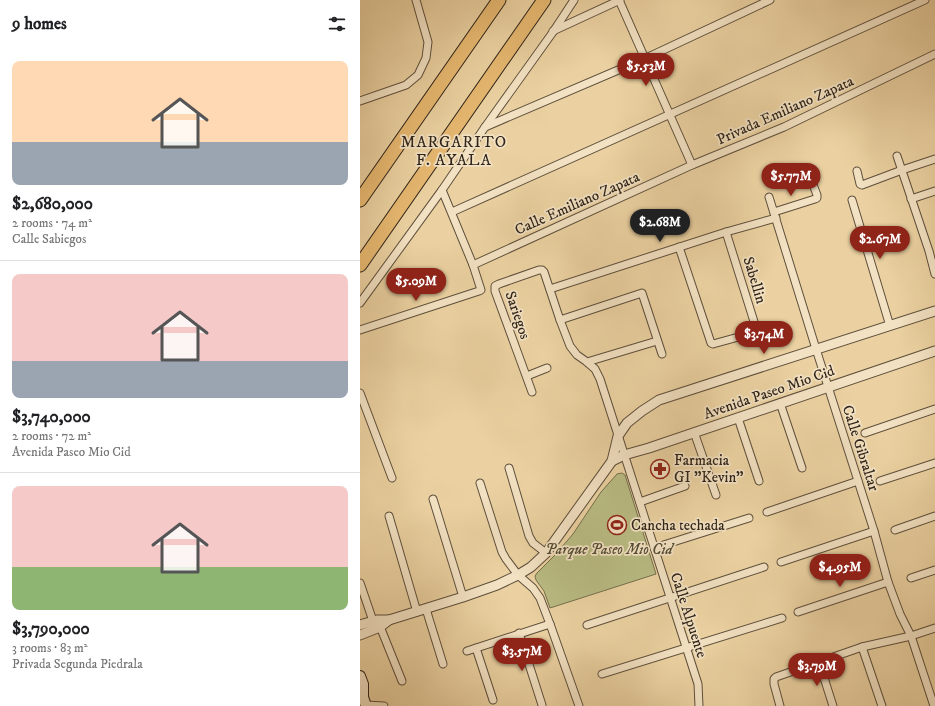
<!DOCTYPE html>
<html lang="en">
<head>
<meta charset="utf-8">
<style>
  :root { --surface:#fff; --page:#f6f6f6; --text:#202124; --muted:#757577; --line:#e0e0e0; --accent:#8f2418 }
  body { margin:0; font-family:"IM FELL DW Pica",serif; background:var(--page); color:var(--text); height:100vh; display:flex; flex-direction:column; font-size:15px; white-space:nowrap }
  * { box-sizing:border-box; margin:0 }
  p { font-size:13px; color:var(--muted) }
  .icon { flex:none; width:22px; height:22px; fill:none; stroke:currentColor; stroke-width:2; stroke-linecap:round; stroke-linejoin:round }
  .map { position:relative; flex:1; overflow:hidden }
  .details { display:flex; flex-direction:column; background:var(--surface); width:360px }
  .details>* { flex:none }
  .price { position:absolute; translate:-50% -34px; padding:0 9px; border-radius:14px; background:var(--accent); color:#fff; font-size:13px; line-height:26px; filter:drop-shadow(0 1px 2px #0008) }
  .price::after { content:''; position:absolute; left:50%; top:24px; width:12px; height:9px; margin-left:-6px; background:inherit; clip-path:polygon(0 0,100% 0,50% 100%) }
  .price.active { background:#222; color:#fff }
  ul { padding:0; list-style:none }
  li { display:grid; align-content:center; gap:8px; height:212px; padding:0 12px }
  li+li { border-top:1px solid var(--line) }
  li span { display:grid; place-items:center; height:124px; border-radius:8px; color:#555 }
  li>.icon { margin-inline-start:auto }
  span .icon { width:72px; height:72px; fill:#fffc; stroke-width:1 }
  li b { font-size:17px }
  h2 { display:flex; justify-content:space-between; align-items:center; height:48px; padding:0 12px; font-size:17px }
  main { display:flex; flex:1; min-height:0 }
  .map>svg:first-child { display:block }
  .green { fill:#b9bb83; stroke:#74704e }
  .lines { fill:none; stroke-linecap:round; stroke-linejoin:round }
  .minor-casing { stroke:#5e4f3c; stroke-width:9 }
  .tertiary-casing { stroke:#5e4f3c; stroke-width:11 }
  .secondary-casing { stroke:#2f241a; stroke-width:12 }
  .motorway-casing { stroke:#2f241a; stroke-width:15 }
  .minor { stroke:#f2e1c2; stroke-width:7 }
  .tertiary { stroke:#f2e1c2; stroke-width:9 }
  .secondary { stroke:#f2e1c2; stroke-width:10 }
  .motorway { stroke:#e6b870; stroke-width:13 }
  .labels { text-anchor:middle; stroke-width:3.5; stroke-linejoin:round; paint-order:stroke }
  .street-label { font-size:15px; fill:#2f241a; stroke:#f2e1c2 }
  .poi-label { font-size:15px; fill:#2f241a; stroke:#f2e1c2; text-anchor:start }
  .park-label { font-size:15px; font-style:italic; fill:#524a34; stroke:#f2e1c2 }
  .neighbourhood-label { font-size:16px; letter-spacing:1px; fill:#2f241a; stroke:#f2e1c2 }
</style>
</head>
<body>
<main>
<section class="details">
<h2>9 homes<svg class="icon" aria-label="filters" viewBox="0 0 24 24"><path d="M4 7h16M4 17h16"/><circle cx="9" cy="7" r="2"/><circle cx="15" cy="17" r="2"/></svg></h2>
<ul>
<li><span style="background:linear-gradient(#ffd9b3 65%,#9aa5b1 0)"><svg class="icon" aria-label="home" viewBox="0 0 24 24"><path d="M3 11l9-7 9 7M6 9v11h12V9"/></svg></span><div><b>$2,680,000</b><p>2 rooms · 74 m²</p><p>Calle Sabiegos</p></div></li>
<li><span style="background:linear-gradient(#f6c9c9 70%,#9aa5b1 0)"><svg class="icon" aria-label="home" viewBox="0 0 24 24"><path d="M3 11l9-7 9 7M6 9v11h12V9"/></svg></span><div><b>$3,740,000</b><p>2 rooms · 72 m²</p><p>Avenida Paseo Mio Cid</p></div></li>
<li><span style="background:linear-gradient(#f6c9c9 65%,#8fb573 0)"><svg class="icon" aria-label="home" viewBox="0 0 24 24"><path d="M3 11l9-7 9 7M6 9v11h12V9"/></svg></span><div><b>$3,790,000</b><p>3 rooms · 83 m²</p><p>Privada Segunda Piedrala</p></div></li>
</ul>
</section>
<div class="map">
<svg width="575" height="706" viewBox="0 0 575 706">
  <rect width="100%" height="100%" fill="#ebd1a1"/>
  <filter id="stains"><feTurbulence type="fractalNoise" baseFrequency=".005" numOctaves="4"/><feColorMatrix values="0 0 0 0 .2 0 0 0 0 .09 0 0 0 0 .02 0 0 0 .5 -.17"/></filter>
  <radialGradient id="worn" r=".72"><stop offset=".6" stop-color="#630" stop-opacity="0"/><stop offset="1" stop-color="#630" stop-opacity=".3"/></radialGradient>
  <path class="green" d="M 262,473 L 265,475 L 296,574 L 190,608 L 184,591 L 176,580 L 175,576 L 177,573 L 195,555 L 213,534 L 241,492 L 257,474 Z"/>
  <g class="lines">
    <defs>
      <g id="minor">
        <path d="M 259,0 L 332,165"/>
        <path d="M 193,31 L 260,0"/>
        <path d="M 0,101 L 46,85 L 58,75 L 66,58 L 68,42 L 56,0"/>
        <path d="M 125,127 L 284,59 L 410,0"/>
        <path d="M 537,156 L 569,251 L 575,274"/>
        <path d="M 497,171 L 500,184 L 502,185 L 542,170 L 575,159"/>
        <path d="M 409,197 L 456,349 L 514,531 L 528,582 L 540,614 L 551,636 L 574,706"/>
        <path d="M 551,199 L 575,191"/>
        <path d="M 492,200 L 530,326"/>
        <path d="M 92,212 L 565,0"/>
        <path d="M 414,212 L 455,199 L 457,198 L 457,195 L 452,182"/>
        <path d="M 319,247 L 351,343 L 353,344 L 393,333 L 396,331 L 396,328 L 366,232"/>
        <path d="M 113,265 L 332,165 L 424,127 L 575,54"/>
        <path d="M 190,289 L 366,232 L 416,218"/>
        <path d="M 0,303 L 82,190 L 125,127 L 193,32 L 214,0"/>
        <path d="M 200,320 L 282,293 L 302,354"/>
        <path d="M 0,330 L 119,291 L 121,290 L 113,265 L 82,190"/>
        <path d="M 227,362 L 297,341"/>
        <path d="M 167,376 L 187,368"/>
        <path d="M 172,392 L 135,291 L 135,286 L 139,284 L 179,270 L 182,270 L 184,272 L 200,320 L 210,346 L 217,355 L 227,362 L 235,369 L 240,379 L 338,684 L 339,706"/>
        <path d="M 0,393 L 32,478"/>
        <path d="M 420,403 L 442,468"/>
        <path d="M 378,418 L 399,481"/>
        <path d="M 334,432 L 356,495"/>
        <path d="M 505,433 L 575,409"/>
        <path d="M 149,468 L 169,536 L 173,543 L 186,553"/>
        <path d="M 520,481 L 575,463"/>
        <path d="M 120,483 L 142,552 L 146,559 L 158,575 L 173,588 L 180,598 L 190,624 L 219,706"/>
        <path d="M 73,499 L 103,597"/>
        <path d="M 280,502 L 325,486"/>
        <path d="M 407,512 L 498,481"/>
        <path d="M 29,516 L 57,612"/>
        <path d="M 535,530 L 575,516"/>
        <path d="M 294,548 L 389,518"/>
        <path d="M 421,562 L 514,531"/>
        <path d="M 551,578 L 575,570"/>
        <path d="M 0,583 L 13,621"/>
        <path d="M 66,609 L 83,664"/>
        <path d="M 438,612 L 528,582"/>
        <path d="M 19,624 L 42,681"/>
        <path d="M 227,625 L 404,567"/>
        <path d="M 159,633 L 182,705"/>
        <path d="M 502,647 L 522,706"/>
        <path d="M 116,648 L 133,700"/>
        <path d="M 107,651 L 190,624"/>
        <path d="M 459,662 L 473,706"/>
        <path d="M 242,674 L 422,618"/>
        <path d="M 6,705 L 24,706"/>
        <path d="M 420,706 L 414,684 L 414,679 L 416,677 L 502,647 L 551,636 L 575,628"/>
      </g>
      <g id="tertiary">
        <path d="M 252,461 L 264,455 L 289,448 L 575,351"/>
        <path d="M 0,625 L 17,620 L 29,620"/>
        <path d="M 0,635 L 20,627 L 29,620 L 103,597 L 137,585 L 158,575 L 171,567 L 186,553 L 252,461 L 258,436 L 267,423 L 282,411 L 299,400 L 575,311"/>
      </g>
      <path id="secondary" d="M 0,676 L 3,684 L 3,697 L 6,706"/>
      <g id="motorway">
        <path d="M 0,200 L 139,0"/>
        <path d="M 0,265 L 184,0"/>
      </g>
    </defs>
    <use href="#minor" class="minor-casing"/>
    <use href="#tertiary" class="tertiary-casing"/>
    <use href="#secondary" class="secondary-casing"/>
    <use href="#motorway" class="motorway-casing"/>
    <use href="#minor" class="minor"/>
    <use href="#tertiary" class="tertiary"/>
    <use href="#secondary" class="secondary"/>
    <use href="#motorway" class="motorway"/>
  </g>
  <defs>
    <symbol id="pharmacy-ring" viewBox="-11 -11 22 22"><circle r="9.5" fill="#f2e1c2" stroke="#8f2418" stroke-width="1.5"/><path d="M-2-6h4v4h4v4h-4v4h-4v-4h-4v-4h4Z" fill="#8f2418"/></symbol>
    <symbol id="stadium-ring" viewBox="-11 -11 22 22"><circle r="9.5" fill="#f2e1c2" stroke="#8f2418" stroke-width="1.5"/><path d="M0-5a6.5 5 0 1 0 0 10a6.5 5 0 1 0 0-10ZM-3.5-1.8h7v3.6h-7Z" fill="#8f2418"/></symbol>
  </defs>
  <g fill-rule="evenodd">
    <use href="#pharmacy-ring" x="289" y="458" width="22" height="22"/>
    <use href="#stadium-ring" x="246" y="514" width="22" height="22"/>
  </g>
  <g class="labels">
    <g class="street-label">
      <text transform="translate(425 110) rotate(-24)" y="5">Privada Emiliano Zapata</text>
      <text transform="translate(217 203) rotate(-24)" y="5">Calle Emiliano Zapata</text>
      <text transform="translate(395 280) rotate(73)" y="5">Sabellin</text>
      <text transform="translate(158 315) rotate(71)" y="5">Sariegos</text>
      <text transform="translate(409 392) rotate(-19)" y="5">Avenida Paseo Mio Cid</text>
      <text transform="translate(501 448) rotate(72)" y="5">Calle Gibraltar</text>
      <text transform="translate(329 615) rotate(72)" y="5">Calle Alpuente</text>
    </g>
    <g class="poi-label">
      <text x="314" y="465">Farmacia<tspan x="314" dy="17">GI "Kevin"</tspan></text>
      <text x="271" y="530">Cancha techada</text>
    </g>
    <g class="park-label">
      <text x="249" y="554">Parque Paseo Mio Cid</text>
    </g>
    <g class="neighbourhood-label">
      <text x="94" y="147">MARGARITO<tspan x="94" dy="18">F. AYALA</tspan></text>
    </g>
  </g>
  <rect width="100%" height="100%" filter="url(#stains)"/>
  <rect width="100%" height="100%" fill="url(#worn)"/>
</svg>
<b class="price" style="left:286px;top:87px">$5.53M</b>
<b class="price" style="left:431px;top:197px">$5.77M</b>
<b class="price active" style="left:300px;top:243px">$2.68M</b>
<b class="price" style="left:520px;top:260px">$2.67M</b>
<b class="price" style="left:56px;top:302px">$5.09M</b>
<b class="price" style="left:404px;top:355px">$3.74M</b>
<b class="price" style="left:480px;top:588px">$4.95M</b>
<b class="price" style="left:162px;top:672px">$3.57M</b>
<b class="price" style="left:457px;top:687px">$3.79M</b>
</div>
</main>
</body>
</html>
